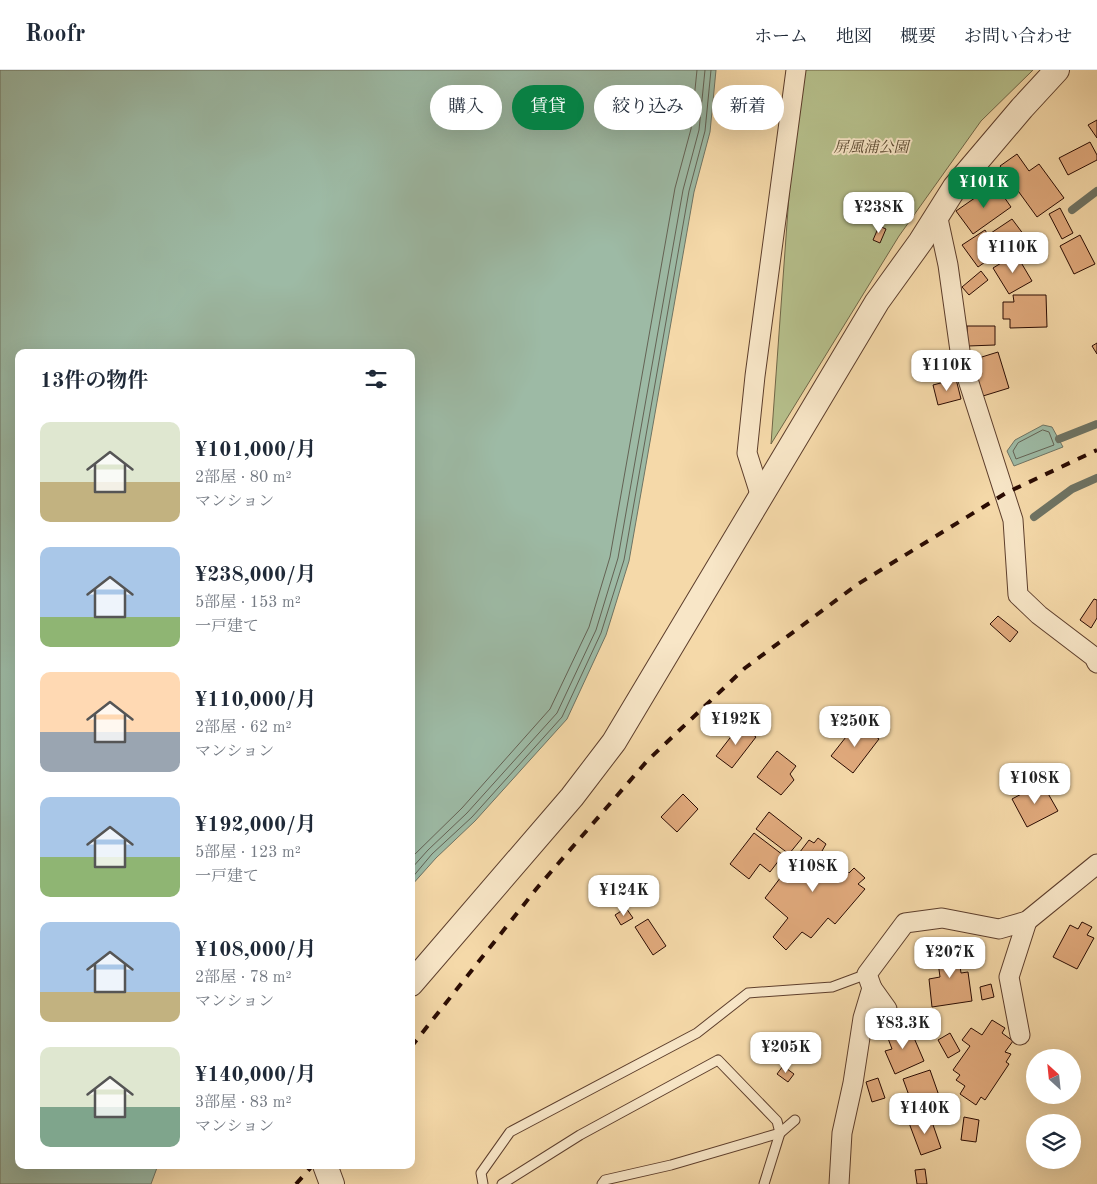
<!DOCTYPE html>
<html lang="ja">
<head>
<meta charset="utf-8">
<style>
  :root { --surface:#fff; --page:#f2f2f3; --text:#1f2937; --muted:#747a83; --line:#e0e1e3; --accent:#0b8043 }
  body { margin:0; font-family:"Old Standard TT","Noto Serif JP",serif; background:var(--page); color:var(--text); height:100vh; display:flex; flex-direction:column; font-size:19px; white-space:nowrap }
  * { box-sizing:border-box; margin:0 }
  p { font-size:16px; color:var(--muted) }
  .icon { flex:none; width:28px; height:28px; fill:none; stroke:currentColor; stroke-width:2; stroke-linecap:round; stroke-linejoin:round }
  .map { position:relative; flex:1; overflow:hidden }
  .sheet { position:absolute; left:15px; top:279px; width:400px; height:820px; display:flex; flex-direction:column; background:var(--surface); border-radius:10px; box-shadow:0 5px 20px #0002 }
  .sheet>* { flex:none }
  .hud { position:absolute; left:430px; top:15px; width:475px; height:45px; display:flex; gap:10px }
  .needle { width:32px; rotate:333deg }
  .controls { position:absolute; left:1026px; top:979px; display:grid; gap:10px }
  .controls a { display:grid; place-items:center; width:55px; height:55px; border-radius:50%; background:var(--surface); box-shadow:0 5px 20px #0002; font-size:25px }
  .price { position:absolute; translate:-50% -42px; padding:0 11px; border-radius:10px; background:#fff; color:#222; font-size:16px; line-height:32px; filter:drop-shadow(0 1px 2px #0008) }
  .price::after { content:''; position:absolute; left:50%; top:30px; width:15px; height:11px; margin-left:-8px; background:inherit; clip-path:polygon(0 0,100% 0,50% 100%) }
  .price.active { background:var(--accent); color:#fff }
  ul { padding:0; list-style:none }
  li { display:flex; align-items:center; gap:15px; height:125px; padding:0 25px }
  li span { display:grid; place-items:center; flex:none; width:140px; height:100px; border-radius:10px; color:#555 }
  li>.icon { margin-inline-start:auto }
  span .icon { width:60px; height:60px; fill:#fffc; stroke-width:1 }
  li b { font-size:21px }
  h2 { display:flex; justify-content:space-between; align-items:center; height:60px; padding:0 25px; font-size:21px }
  .chip { padding:0 18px; border-radius:22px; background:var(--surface); box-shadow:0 5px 20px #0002; font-size:18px; line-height:45px }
  .chip.active { background:var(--accent); color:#fff }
  header { display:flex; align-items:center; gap:30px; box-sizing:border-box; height:70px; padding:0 25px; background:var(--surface); border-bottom:1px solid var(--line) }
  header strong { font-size:24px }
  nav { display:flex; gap:28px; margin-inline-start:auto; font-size:18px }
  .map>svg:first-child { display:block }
  .green { fill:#b6c08c; stroke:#706647 }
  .water { fill:#9dbaa5; stroke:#6f7464 }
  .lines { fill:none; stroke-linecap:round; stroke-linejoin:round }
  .shore { stroke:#646254; stroke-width:1 }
  .stream { stroke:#6f7464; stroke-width:8 }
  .building { fill:#e1aa7d; stroke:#2a0b02 }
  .service-casing { stroke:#5d3e2c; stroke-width:11 }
  .minor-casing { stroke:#5d3e2c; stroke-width:21 }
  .tertiary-casing { stroke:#5d3e2c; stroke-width:26 }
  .service { stroke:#f8e6c7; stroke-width:9 }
  .minor { stroke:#f8e6c7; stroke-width:19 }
  .tertiary { stroke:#f8e6c7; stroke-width:24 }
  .rail { stroke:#2a0b02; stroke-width:4; stroke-dasharray:9 9; stroke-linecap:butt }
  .labels { text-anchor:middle; stroke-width:4; stroke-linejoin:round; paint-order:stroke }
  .park-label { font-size:15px; font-style:italic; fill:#5b4a32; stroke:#f8e6c7 }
</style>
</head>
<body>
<header>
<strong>Roofr</strong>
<nav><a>ホーム</a><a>地図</a><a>概要</a><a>お問い合わせ</a></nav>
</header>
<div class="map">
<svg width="1097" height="1114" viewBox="0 0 1097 1114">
  <rect width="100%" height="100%" fill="#f5d9a9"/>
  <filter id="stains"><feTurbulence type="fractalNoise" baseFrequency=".004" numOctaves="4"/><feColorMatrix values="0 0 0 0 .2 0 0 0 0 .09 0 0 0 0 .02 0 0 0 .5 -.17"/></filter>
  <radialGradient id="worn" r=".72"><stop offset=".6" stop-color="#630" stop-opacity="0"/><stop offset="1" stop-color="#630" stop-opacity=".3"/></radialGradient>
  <path class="green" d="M 804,0 L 1033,0 L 981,51 L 899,166 L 771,374 L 790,112 Z"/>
  <g class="water">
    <path d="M 0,0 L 716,0 L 710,62 L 694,122 L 629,491 L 606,565 L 567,649 L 475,751 L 436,788 L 411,816 L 411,282 L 19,282 L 19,1095 L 158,1095 L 151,1114 L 0,1114 Z"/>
    <path d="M 1043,355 L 1052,357 L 1063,377 L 1014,396 L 1007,381 L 1015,370 Z"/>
  </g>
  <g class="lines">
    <g class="shore">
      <path d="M 1043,360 L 1049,362 L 1054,375 L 1016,389 L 1013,381 L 1018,373 Z"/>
      <path d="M 411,788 L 462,738 L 550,639 L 589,557 L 610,487 L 675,118 L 691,59 L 697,0"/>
      <path d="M 411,799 L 428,780 L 467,743 L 557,643 L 596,560 L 618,488 L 683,120 L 699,60 L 705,0"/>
      <path d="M 411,809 L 432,784 L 472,747 L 562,647 L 601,563 L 624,490 L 689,121 L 705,61 L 711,0"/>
    </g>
    <g class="stream">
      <path d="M 1072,140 L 1097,121"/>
      <path d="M 1059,369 L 1097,354"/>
      <path d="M 1034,447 L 1072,419 L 1097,408"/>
    </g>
  </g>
  <g class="building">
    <path d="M 1097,50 L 1097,68 L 1088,55 Z"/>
    <path d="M 1090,72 L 1097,85 L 1097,90 L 1068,105 L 1059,88 Z"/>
    <path d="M 1017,84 L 1029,101 L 1039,94 L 1064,128 L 1037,147 L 1000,96 Z"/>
    <path d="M 995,114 L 1011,137 L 973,164 L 956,141 Z"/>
    <path d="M 1060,138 L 1073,163 L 1062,169 L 1049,144 Z"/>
    <path d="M 1012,149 L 1024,165 L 978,197 L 962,175 L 985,160 L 988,165 Z"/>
    <path d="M 879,156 L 886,159 L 880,173 L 873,170 Z"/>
    <path d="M 1080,165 L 1095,194 L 1074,204 L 1060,176 Z"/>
    <path d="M 1016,184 L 1032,211 L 1009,224 L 993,198 Z"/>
    <path d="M 981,201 L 988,210 L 969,225 L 962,217 Z"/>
    <path d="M 1013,225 L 1046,225 L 1047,257 L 1010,258 L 1010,249 L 1003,249 L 1003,232 L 1014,232 Z"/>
    <path d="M 967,256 L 995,256 L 995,275 L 968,276 Z"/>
    <path d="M 1097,273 L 1097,284 L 1092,276 Z"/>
    <path d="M 998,282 L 1009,318 L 983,326 L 972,290 Z"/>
    <path d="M 956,309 L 961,329 L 938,335 L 933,315 Z"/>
    <path d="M 1094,529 L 1097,530 L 1097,548 L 1091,558 L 1080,550 Z"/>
    <path d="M 998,546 L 1018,562 L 1010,572 L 990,554 Z"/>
    <path d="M 857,653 L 879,669 L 853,703 L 831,686 Z"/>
    <path d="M 740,655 L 756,667 L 732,698 L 716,686 Z"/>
    <path d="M 777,681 L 796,696 L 790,704 L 794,710 L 781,725 L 757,707 Z"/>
    <path d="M 1042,713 L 1058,741 L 1027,757 L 1012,729 Z"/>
    <path d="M 683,724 L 698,739 L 677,762 L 661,747 Z"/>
    <path d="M 769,742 L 802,768 L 789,784 L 756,759 Z"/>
    <path d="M 754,763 L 783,785 L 770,802 L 760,794 L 749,809 L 730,794 Z"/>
    <path d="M 818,768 L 826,774 L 822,781 L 849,803 L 854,798 L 865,808 L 858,814 L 865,819 L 835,854 L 828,848 L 811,868 L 802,862 L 786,880 L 773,867 L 788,848 L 765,828 L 809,770 L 814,773 Z"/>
    <path d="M 626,838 L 633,848 L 621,855 L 615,845 Z"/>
    <path d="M 648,849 L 666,876 L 653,885 L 635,857 Z"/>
    <path d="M 1082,852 L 1092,857 L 1087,865 L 1094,868 L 1077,899 L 1053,887 L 1070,855 L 1078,859 Z"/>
    <path d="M 957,874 L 961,903 L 968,902 L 972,931 L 932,937 L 929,909 L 940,907 L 936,877 Z"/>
    <path d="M 991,914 L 994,927 L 982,930 L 980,917 Z"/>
    <path d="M 992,950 L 1005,958 L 1002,963 L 1013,971 L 1005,982 L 1011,984 L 1006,992 L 1009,994 L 985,1030 L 981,1027 L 976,1035 L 960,1024 L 965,1016 L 956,1010 L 960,1005 L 953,1000 L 970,976 L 962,970 L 971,958 L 982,965 Z"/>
    <path d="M 908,954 L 924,991 L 895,1004 L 885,981 L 892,979 L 886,963 Z"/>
    <path d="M 950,963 L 960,981 L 948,988 L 938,970 Z"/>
    <path d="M 783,996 L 794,1004 L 788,1012 L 777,1004 Z"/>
    <path d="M 930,1000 L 943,1037 L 930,1041 L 929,1037 L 915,1042 L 903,1009 Z"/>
    <path d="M 878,1008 L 885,1028 L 872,1032 L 866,1012 Z"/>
    <path d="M 930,1046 L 941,1078 L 921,1085 L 909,1053 Z"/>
    <path d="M 964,1047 L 979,1050 L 976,1072 L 961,1070 Z"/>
    <path d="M 925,1099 L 927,1114 L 917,1114 L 915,1100 Z"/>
  </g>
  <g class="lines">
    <defs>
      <g id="service">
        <path d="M 483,1114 L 481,1103 L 510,1062 L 697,963 L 748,923 L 832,917 L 867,904"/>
        <path d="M 502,1114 L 580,1065 L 718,990 L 777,1051 L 780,1063 L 764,1114"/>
        <path d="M 602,1114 L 605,1110 L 671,1095 L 780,1063 L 795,1050"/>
      </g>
      <g id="minor">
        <path d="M 937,144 L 948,195 L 961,288 L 1013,450 L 1018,525 L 1039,545 L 1094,587 L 1097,593"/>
        <path d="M 761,427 L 747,383 L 755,306 L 796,0"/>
        <path d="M 872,918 L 887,939"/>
        <path d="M 1020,965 L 1009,907 L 1027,851"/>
        <path d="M 839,1114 L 842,1063 L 853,1013 L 863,948 L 872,918 L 867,904 L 905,853 L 942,848 L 999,859 L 1027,851 L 1097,794"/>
      </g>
      <g id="tertiary">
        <path d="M 411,914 L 572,727 L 614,672 L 877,232 L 921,171 L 955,117 L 1022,38 L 1057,0"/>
        <path d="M 325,1095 L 332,1114"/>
      </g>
    </defs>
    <use href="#service" class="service-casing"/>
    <use href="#minor" class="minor-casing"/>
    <use href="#tertiary" class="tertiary-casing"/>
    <use href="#service" class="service"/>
    <use href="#minor" class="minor"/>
    <use href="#tertiary" class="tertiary"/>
    <g class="rail">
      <path d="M 411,977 L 537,818 L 647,691 L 745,598 L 858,514 L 1006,423 L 1097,380"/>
      <path d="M 296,1114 L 313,1095"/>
    </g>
  </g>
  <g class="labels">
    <g class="park-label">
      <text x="871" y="82">屏風浦公園</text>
    </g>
  </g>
  <rect width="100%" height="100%" filter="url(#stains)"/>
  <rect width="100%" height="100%" fill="url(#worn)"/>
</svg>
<div class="controls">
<a><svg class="needle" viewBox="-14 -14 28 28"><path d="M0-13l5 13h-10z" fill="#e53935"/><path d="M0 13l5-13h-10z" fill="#747a83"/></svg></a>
<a><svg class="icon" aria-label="layers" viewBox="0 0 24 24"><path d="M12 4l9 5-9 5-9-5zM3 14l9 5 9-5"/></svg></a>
</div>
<b class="price active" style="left:984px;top:139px">¥101K</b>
<b class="price" style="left:879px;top:164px">¥238K</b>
<b class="price" style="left:1013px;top:204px">¥110K</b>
<b class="price" style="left:947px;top:322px">¥110K</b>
<b class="price" style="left:736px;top:676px">¥192K</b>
<b class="price" style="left:855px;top:678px">¥250K</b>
<b class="price" style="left:1035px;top:735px">¥108K</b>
<b class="price" style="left:813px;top:823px">¥108K</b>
<b class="price" style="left:624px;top:847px">¥124K</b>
<b class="price" style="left:950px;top:909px">¥207K</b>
<b class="price" style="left:903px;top:980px">¥83.3K</b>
<b class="price" style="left:786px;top:1004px">¥205K</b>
<b class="price" style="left:925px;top:1065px">¥140K</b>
<div class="hud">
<a class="chip">購入</a>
<a class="chip active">賃貸</a>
<a class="chip">絞り込み</a>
<a class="chip">新着</a>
</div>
<section class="sheet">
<h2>13件の物件<svg class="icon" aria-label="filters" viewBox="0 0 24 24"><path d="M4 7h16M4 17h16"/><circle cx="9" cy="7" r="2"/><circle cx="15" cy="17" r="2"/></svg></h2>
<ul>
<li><span style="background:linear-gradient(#dfe7d0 60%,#c2b280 0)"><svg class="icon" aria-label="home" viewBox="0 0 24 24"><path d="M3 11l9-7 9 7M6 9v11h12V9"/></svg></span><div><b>¥101,000/月</b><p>2部屋 · 80 m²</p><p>マンション</p></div></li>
<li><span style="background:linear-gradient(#a9c7e8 70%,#8fb573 0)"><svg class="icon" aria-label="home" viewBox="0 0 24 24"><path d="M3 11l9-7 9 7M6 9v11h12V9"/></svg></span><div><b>¥238,000/月</b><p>5部屋 · 153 m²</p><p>一戸建て</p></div></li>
<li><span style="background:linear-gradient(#ffd9b3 60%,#9aa5b1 0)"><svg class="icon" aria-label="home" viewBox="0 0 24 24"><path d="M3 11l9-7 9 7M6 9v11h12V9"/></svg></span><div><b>¥110,000/月</b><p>2部屋 · 62 m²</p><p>マンション</p></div></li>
<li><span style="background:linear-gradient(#a9c7e8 60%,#8fb573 0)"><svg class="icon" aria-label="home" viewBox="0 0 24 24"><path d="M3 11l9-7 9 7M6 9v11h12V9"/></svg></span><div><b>¥192,000/月</b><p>5部屋 · 123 m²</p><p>一戸建て</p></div></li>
<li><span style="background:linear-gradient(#a9c7e8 70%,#c2b280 0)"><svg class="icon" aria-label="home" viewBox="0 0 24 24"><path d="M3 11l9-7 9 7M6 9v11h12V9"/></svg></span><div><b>¥108,000/月</b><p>2部屋 · 78 m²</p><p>マンション</p></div></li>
<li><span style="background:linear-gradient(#dfe7d0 60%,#7fa58c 0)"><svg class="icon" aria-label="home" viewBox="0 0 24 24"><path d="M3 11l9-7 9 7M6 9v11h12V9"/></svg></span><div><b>¥140,000/月</b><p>3部屋 · 83 m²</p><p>マンション</p></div></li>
</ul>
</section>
</div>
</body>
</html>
